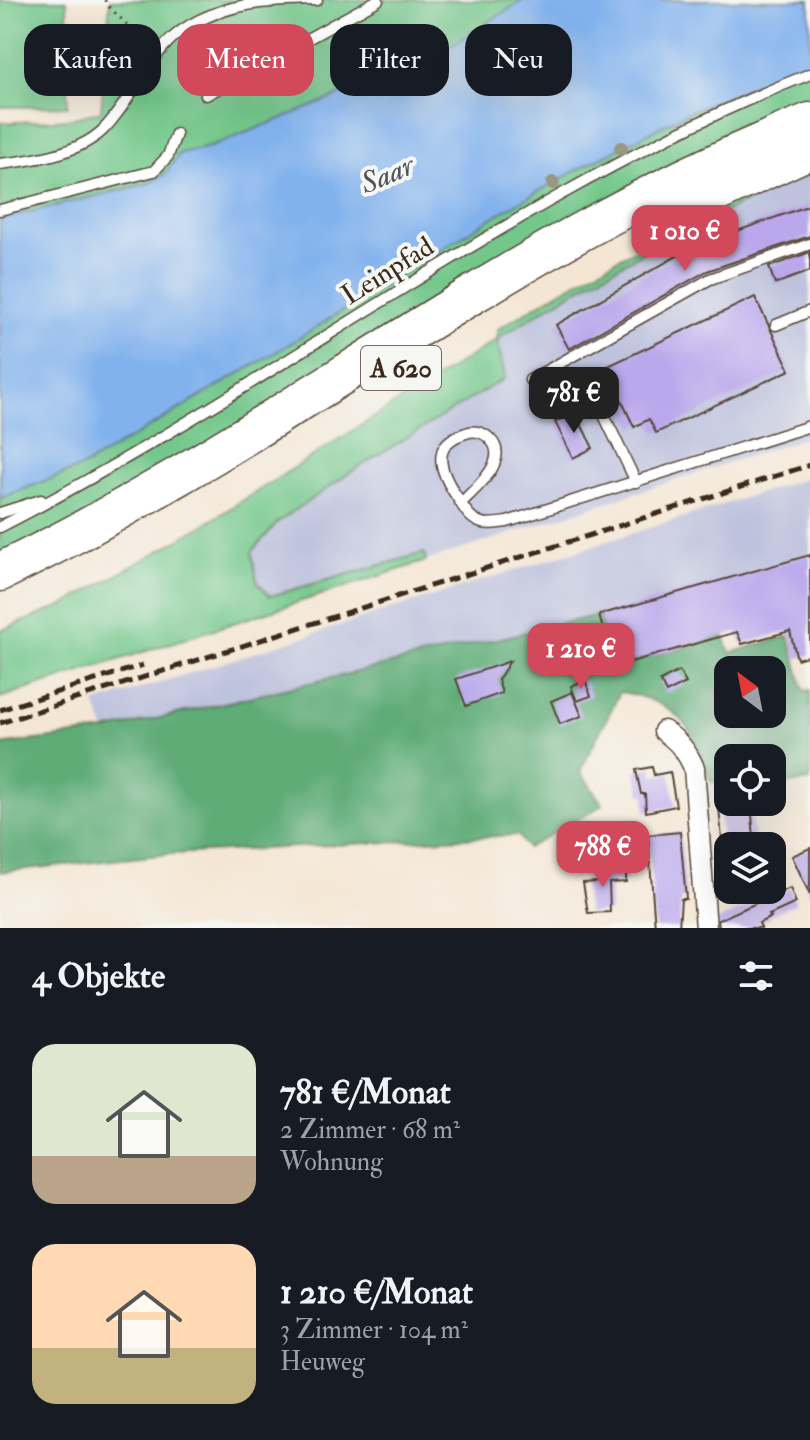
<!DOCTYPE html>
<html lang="de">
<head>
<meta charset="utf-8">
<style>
  :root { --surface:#171b24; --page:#242831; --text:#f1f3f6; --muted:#9ea1a6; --accent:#d1495b }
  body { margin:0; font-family:"IM FELL Double Pica",serif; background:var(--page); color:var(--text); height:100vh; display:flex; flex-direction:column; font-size:30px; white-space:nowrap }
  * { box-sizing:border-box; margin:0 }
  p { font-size:26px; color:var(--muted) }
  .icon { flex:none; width:44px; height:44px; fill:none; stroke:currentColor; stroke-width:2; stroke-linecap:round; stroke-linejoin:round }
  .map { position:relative; height:928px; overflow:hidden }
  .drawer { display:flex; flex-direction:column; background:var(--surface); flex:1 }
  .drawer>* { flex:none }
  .guide { position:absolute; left:24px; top:24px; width:762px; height:72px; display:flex; gap:16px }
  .needle { width:52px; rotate:328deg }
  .tools { position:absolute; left:714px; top:656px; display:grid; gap:16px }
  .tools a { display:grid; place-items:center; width:72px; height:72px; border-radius:16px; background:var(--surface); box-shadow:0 8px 32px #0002; font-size:40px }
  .price { position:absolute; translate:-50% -68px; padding:0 18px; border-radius:16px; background:var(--accent); color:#fff; font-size:26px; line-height:52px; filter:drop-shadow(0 2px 4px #0008) }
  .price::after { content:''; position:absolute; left:50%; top:48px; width:24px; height:18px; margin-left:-12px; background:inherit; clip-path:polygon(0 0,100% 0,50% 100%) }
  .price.active { background:#222; color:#fff }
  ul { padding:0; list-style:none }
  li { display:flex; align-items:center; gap:24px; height:200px; padding:0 32px }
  li span { display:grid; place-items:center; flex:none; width:224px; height:160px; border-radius:24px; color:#555 }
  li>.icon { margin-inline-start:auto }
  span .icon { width:96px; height:96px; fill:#fffc; stroke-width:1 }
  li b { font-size:34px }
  h2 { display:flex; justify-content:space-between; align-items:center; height:96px; padding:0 32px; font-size:34px }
  .tag { padding:0 28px; border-radius:24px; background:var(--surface); box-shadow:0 8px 32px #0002; font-size:28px; line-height:72px }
  .tag.active { background:var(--accent); color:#fff }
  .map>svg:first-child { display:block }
  .industrial { fill:#bec2dd }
  .green { fill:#73c78b; stroke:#577854; stroke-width:2 }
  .forest { fill:#5eac77; stroke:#4c6b4a; stroke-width:2; fill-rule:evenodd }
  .water { fill:#82b2ed; stroke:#5e6e86; stroke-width:2 }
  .building { fill:#bba8ec }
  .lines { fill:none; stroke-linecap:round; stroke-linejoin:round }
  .service-casing { stroke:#574639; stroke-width:13 }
  .minor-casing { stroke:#574639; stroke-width:23 }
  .motorway-casing { stroke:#574639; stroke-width:41 }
  .path { stroke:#574639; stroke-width:3; stroke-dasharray:2 6; stroke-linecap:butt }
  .service { stroke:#fff; stroke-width:10 }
  .minor { stroke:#fff; stroke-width:20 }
  .motorway { stroke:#fff; stroke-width:38 }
  .rail { stroke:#3b2a1e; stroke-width:5; stroke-dasharray:12 6; stroke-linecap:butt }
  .tree { fill:#989882 }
  .labels { text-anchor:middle; stroke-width:8; stroke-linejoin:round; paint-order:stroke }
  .shield { fill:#f6f6f2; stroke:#73675e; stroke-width:2 }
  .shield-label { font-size:26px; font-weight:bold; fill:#3b2a1e }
  .street-label { font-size:28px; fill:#3b2a1e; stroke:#f6f6f2 }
  .water-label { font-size:30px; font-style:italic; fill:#50535c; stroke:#f6f6f2 }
</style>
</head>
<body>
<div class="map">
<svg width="810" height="928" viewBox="0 0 810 928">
  <rect width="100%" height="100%" fill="#f6f6f2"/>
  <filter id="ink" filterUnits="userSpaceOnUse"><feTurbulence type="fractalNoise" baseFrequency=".0125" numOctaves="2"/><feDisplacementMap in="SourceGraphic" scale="16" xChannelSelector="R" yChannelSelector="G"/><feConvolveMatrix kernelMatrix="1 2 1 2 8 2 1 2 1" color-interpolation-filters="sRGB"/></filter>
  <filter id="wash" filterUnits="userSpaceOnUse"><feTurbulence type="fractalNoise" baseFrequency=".006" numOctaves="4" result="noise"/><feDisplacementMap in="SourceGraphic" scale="32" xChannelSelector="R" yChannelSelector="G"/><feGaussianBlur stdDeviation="1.8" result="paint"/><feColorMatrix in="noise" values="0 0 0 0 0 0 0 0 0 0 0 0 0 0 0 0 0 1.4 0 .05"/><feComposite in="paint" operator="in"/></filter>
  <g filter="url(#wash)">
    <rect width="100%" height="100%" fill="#f4e6d3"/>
    <g class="industrial">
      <path d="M 810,174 L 810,436 L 426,561 L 423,553 L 269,596 L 257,581 L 252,552 L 278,522 L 357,468 L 505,378 L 496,340 L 572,291 L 734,204 Z"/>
      <path d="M 810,477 L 810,555 L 599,615 L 105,731 L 95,703 Z"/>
    </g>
    <g class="green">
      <path d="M 0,0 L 67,0 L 68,106 L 0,107 Z"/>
      <path d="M 110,0 L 524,0 L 422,63 L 210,147 L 180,153 L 166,173 L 150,183 L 0,219 L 0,123 L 70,119 L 101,111 Z"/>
      <path d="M 810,61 L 810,102 L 703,148 L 508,251 L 158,479 L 0,566 L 0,498 L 82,467 L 286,346 L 491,218 L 577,170 L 689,112 Z"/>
      <path d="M 810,165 L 810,174 C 700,218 596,275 497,339 L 505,378 L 357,468 L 278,522 L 252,552 L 257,581 L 270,596 L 424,553 L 426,561 L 0,698 L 0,631 L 64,605 L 199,528 L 496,340 L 498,329 C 598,267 701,211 810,165 Z"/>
    </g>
    <path class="forest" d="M 599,615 L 613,667 L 724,636 L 730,653 L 789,636 L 804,691 L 810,690 L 810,781 L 772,786 L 772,758 L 728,758 L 728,784 L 710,781 C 696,728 677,701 620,692 L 580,771 L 603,805 L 527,848 L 518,835 L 170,854 L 0,872 L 0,745 L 105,731 ZM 728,670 L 772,670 L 772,714 L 728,714 Z"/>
    <path class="water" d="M 524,0 L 810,0 L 810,61 L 689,112 L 577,170 L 491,218 L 286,346 L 82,467 L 0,498 L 0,219 L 150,183 L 166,173 L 180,153 L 210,147 L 422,63 Z"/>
    <g id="blocks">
      <g class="building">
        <path d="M 810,205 L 810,236 L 707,271 L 569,349 L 556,325 L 693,247 Z"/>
        <path d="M 810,252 L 810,271 L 775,284 L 769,267 Z"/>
        <path d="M 755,297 L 790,370 L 656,433 L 649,419 L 634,427 L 606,367 Z"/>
        <path d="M 575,412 L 593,448 L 573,458 L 555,422 Z"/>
        <path d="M 810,555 L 810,655 L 797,659 L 790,631 L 742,644 L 737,632 L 613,667 L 599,615 Z"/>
        <path d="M 510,661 L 498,680 L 502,693 L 466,706 L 456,679 Z"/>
        <path d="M 679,671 L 686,683 L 666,693 L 660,681 Z"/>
        <path d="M 585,680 L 591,696 L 577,701 L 571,686 Z"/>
        <path d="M 572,692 L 582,716 L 560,724 L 551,701 Z"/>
        <path d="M 652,767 L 654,775 L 670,772 L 676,806 L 646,812 L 645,794 L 641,794 L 636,770 Z"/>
        <path d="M 751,804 L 754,838 L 722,840 L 719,807 Z"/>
        <path d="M 680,832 L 686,899 L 681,899 L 679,928 L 655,928 L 648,835 Z"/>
        <path d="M 810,848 L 810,895 L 792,856 Z"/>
        <path d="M 626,867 L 626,882 L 609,883 L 610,912 L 588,913 L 583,883 L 598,882 L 597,869 Z"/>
        <path d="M 790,888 L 796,903 L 769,915 L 771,917 L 759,923 L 761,928 L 719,928 L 718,920 Z"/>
      </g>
    </g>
  </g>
  <g filter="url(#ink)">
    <use href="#blocks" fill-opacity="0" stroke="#574639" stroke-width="2"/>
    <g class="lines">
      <defs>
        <g id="service">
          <path d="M 206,95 L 378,0"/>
          <path d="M 0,164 C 33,160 78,154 103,130 C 117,116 128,98 139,81 C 151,61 167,39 187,27 C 227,2 271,1 317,0"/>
          <path d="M 0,210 L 154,171 L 168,156 L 176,134"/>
          <path d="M 776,325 L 810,311"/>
          <path d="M 530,380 L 710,279 L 810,244"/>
          <path d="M 592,390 L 636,482"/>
          <path d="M 461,503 C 476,488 512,459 489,438 C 483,432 474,430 466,433 C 428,444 441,473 457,497 C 464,508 469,519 482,523 C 489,525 499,523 507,522 L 810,426"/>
          <path d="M 0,513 L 41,500"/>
          <path d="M 0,527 C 276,386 520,188 810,74"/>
        </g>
        <path id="minor" d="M 664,731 C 678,741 687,751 694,768 L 706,928"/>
        <g id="motorway">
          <path d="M 682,209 L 804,152"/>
          <path d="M 0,572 C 207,473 390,336 591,226 C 662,187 735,152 810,122"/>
        </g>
      </defs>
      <use href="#service" class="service-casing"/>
      <use href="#minor" class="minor-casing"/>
      <use href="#motorway" class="motorway-casing"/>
      <path class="path" d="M 105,0 L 106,4 L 149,46"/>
      <use href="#service" class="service"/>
      <use href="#minor" class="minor"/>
      <use href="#motorway" class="motorway"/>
      <g class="rail">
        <path d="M 0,710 L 143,665"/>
        <path d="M 0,723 L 810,465"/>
      </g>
    </g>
    <g class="tree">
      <circle cx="621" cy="148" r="7"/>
      <circle cx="553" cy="183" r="7"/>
    </g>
  </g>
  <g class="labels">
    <rect class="shield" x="361" y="346" width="80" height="44" rx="6"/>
    <g class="shield-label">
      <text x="401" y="377">A 620</text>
    </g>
    <g class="street-label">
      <text transform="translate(387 270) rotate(-32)" y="10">Leinpfad</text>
    </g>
    <g class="water-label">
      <text transform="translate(387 174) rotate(-23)" y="10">Saar</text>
    </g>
  </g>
</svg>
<div class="tools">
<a><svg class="needle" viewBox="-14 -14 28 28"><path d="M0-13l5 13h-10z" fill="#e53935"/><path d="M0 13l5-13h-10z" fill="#9ea1a6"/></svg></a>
<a><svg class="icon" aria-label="locate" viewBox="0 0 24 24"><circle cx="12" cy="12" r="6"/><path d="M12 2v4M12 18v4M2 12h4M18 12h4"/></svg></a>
<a><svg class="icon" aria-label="layers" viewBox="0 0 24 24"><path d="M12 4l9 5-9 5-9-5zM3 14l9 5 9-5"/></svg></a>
</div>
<b class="price" style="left:685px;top:273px">1 010 €</b>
<b class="price active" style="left:574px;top:435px">781 €</b>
<b class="price" style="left:581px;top:691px">1 210 €</b>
<b class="price" style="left:603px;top:889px">788 €</b>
<div class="guide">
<a class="tag">Kaufen</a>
<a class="tag active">Mieten</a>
<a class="tag">Filter</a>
<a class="tag">Neu</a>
</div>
</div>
<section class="drawer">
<h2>4 Objekte<svg class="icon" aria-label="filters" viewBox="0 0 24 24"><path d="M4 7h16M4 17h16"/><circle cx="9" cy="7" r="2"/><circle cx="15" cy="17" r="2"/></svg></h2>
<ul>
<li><span style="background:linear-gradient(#dfe7d0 70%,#b9a48a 0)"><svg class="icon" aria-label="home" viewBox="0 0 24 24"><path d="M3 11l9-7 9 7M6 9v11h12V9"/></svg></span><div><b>781 €/Monat</b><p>2 Zimmer · 68 m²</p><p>Wohnung</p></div></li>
<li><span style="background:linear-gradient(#ffd9b3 65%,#c2b280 0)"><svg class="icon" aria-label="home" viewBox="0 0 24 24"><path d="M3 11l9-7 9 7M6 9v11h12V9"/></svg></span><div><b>1 210 €/Monat</b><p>3 Zimmer · 104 m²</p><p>Heuweg</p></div></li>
</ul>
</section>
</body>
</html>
